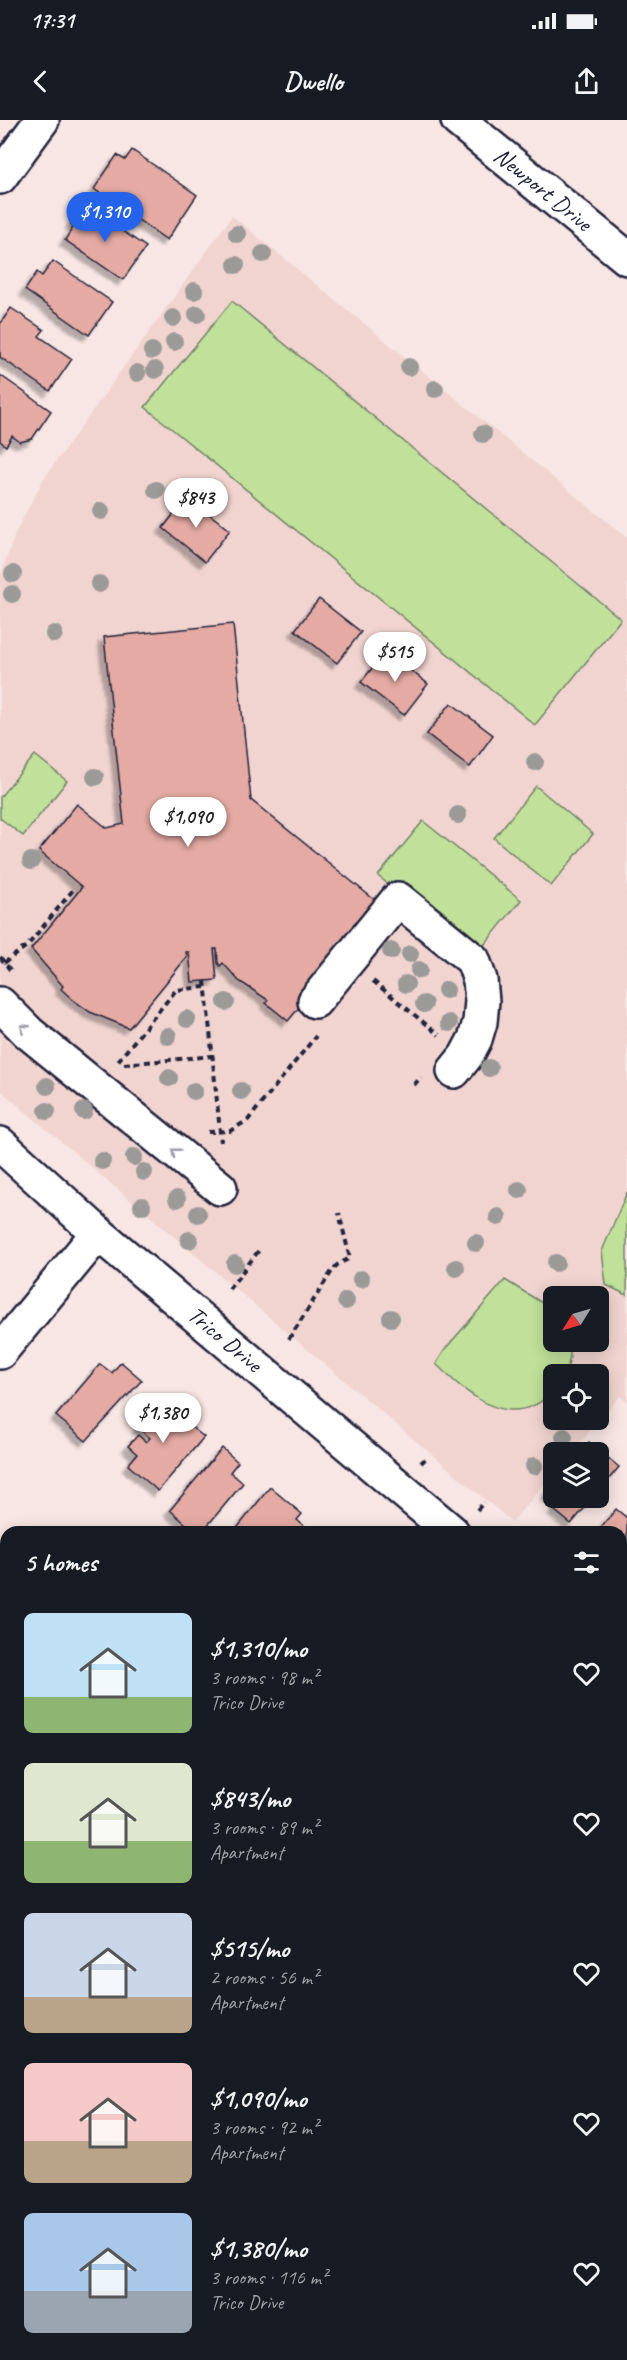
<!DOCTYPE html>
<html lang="en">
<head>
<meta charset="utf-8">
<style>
  :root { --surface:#171b24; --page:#20242c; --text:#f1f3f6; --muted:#9ea1a6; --accent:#2563eb }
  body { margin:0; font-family:Caveat,sans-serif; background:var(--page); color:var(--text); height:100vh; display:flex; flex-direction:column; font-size:22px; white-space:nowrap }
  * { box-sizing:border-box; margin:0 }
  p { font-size:20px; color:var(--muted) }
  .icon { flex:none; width:33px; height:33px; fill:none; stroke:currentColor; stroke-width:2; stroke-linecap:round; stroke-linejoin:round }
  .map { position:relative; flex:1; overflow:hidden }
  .drawer { position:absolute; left:0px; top:1406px; width:627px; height:836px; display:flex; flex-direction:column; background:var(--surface); border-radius:18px 18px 0 0; box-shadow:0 3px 15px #0003 }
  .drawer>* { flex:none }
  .needle { width:39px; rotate:233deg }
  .fabs { position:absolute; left:543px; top:1166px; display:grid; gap:12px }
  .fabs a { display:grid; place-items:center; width:66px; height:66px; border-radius:9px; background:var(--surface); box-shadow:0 3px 15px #0003; font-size:30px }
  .price { position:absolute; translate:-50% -51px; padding:0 14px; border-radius:21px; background:#fff; color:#222; font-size:20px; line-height:39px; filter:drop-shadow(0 2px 3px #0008) }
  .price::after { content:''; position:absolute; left:50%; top:36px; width:18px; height:14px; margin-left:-9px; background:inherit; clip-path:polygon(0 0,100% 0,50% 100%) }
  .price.on { background:var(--accent); color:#fff }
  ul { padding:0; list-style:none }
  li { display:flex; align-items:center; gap:18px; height:150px; padding:0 24px }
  li span { display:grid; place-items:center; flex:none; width:168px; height:120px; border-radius:9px; color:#555 }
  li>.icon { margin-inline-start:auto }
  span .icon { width:72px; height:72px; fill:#fffc; stroke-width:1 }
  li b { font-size:26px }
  h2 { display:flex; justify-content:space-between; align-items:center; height:72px; padding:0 24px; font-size:26px }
  .status { display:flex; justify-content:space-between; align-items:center; height:42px; padding:0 30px; background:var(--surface); direction:ltr }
  .status svg { height:16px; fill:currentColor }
  header { display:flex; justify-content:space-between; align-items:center; height:78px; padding:0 24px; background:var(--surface); font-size:27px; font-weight:700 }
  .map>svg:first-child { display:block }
  .built { fill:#f1d4d0; fill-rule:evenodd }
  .green { fill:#c1e19a; stroke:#72826a; stroke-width:1.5 }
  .building { fill:#e4aaa3; stroke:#22223b; stroke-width:1.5; filter:url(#shadow) }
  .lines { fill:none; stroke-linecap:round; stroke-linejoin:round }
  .minor-casing { stroke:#22223b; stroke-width:38 }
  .major-casing { stroke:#22223b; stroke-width:38 }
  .path { stroke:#22223b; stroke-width:4; stroke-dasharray:6 4.5; stroke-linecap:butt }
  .minor { stroke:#fff; stroke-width:33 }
  .major { stroke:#fcde96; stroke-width:33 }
  .tree { fill:#9c9a97 }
  .oneway { stroke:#9c9ca7 }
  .labels { text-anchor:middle; stroke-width:6; stroke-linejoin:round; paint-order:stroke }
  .street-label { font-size:24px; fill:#22223b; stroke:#fff }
</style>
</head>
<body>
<div class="status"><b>17:31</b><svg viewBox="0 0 49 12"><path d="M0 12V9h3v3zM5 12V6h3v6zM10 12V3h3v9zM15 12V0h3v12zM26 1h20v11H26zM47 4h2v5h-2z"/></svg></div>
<header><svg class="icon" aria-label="back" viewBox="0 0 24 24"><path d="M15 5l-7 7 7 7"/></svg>Dwello<svg class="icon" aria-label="share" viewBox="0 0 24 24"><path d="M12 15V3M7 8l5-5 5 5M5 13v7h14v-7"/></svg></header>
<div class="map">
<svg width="627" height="2240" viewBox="0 0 627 2240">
  <defs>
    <filter id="shadow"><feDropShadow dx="-5.5" dy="5.5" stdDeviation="1.5" flood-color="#0004"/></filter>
  </defs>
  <rect width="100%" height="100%" fill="#f7e6e3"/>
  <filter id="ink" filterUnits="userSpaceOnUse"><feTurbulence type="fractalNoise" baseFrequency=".0167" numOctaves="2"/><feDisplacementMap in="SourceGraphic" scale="12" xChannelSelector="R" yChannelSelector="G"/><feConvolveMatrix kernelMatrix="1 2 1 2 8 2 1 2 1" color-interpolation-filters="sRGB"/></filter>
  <g filter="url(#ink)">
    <g class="built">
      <path d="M 232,96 L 627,418 L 627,1282 L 620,1276 L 572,1332 L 554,1332 L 553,1354 L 512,1402 L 0,970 L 0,457 L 16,412 L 43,360 ZM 554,1176 L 598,1176 L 598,1221 L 554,1221 ZM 554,1254 L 598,1254 L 598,1299 L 554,1299 Z"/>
      <path d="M 0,2181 L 6,2186 L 6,2235 L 66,2235 L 72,2240 L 0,2240 Z"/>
    </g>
    <g class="green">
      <path d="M 232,181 L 621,499 L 535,605 L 145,287 Z"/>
      <path d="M 35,635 L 67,661 L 23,716 L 0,698 L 0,677 Z"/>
      <path d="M 536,666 L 593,714 L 551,766 L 494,718 Z"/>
      <path d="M 423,701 L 521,780 L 476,835 L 378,756 Z"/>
      <path d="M 627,1072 L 627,1175 L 606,1165 L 602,1131 Z"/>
      <path d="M 505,1160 L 552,1189 L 554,1221 L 569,1221 L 570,1237 L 566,1254 L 554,1254 L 553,1272 C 510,1313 469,1276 436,1244 L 446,1228 Z"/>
    </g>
    <g class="building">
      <path d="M 132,30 L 197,75 L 167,120 L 94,69 L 117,35 L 125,40 Z"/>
      <path d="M 84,85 L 146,127 L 123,160 L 65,120 L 74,106 L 71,104 Z"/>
      <path d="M 53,141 L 112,182 L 89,215 L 25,170 L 37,152 L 42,156 Z"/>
      <path d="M 11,188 L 44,210 L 39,216 L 72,239 L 50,271 L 0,237 L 0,204 Z"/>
      <path d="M 0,255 L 51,291 L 32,319 L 20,322 L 12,316 L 6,326 L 0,321 Z"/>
      <path d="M 187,377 L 230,410 L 205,442 L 163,408 Z"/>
      <path d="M 319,479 L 361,512 L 337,543 L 295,510 Z"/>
      <path d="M 233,504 L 251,680 L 376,781 L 301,873 L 307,878 L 288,901 L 266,883 L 268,880 L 239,861 L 223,843 L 220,846 L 218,843 L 217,829 L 214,829 L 217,860 L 192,862 L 189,832 L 186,832 L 187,837 L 129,908 L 90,892 L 72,879 L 61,869 L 63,866 L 31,829 L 82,767 L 39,731 L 77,684 L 107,708 L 124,704 L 104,517 Z"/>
      <path d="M 386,531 L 428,564 L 404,595 L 361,562 Z"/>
      <path d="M 451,583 L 493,615 L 470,647 L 427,614 Z"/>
      <path d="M 121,1242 L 142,1260 L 86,1321 L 56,1296 L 100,1244 L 112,1253 Z"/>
      <path d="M 164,1278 L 192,1302 L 189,1305 L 204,1317 L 158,1371 L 128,1345 L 137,1334 L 128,1326 L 138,1315 L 146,1322 L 150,1318 L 138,1308 Z"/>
      <path d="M 589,1322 L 619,1347 L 598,1372 L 598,1332 L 580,1332 Z"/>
      <path d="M 222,1328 L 238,1342 L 230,1352 L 243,1363 L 202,1412 L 195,1412 L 170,1390 Z"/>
      <path d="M 554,1364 L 554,1377 L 594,1377 L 571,1404 L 554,1390 L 558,1384 L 546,1374 Z"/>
      <path d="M 270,1367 L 302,1394 L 297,1400 L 308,1409 L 306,1412 L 234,1412 Z"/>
      <path d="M 616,1389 L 626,1397 L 627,1395 L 627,1442 L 621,1438 L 621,1412 L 597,1412 Z"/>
      <path d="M 0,1642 L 6,1648 L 6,1718 L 0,1713 Z"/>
      <path d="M 621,1677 L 627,1683 L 627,1696 L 621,1703 Z"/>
      <path d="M 0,1725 L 6,1730 L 6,1769 L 0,1776 Z"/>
      <path d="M 627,1727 L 627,1762 L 621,1757 L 621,1734 Z"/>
      <path d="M 415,2235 L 476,2235 L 479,2240 L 420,2240 Z"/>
      <path d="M 538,2235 L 600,2235 L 606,2240 L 534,2240 Z"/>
    </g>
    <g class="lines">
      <defs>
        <g id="minor">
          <path d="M 458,0 L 627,138"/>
          <path d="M 0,57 L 42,0"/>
          <path d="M 315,881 L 398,779 L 473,840 L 480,860 L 482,881 L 480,902 L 475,919 L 466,936 L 454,951"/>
          <path d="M 0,884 L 29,913 L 220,1068"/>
          <path d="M 0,1024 L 98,1113 L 452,1412"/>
          <path d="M 0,1232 L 98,1113"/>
          <path d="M 621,1553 L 627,1558"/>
          <path d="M 0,1903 L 6,1896"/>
          <path d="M 621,2104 L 627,2107"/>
        </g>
        <g id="major">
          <path d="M 0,2120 L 6,2125"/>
          <path d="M 138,2235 L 144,2240"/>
        </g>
      </defs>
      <use href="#minor" class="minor-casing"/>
      <use href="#major" class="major-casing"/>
      <g class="path">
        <path d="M 0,837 L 11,851"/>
        <path d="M 4,843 L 28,825 L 73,770"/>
        <path d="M 205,861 L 221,1022"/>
        <path d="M 373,861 L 439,915"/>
        <path d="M 118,941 L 176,870 L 205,867"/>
        <path d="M 124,944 L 213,936"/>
        <path d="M 414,965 L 421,957"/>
        <path d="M 208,1012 L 230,1011 L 248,1000 L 316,916"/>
        <path d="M 229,1169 L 260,1129"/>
        <path d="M 289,1219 L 332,1151 L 337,1145 L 350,1138 L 339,1093"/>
        <path d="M 421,1343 L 428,1336"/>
        <path d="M 477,1390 L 484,1382"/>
        <path d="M 0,2046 L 6,2052"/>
        <path d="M 255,2235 L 261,2240"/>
      </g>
      <use href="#minor" class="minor"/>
      <use href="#major" class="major"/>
    </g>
    <g class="tree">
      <circle cx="237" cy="114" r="9"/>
      <circle cx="263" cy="134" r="9"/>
      <circle cx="236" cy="145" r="9"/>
      <circle cx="194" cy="171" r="9"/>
      <circle cx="197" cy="194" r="9"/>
      <circle cx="173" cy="198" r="9"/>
      <circle cx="174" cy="222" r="9"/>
      <circle cx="152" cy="231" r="9"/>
      <circle cx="409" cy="247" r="9"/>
      <circle cx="155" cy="250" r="9"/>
      <circle cx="137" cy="253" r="9"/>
      <circle cx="435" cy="269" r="9"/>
      <circle cx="483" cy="314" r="9"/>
      <circle cx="156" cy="370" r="9"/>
      <circle cx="101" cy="391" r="9"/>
      <circle cx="13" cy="454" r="9"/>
      <circle cx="99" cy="464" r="9"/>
      <circle cx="12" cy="474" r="9"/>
      <circle cx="54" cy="514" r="9"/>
      <circle cx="535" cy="642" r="9"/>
      <circle cx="95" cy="657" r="9"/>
      <circle cx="458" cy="695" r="9"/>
      <circle cx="31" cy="741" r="9"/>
      <circle cx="391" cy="831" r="9"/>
      <circle cx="410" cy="834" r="9"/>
      <circle cx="419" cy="850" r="9"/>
      <circle cx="406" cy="864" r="9"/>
      <circle cx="446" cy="870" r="9"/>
      <circle cx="226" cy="882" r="9"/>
      <circle cx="424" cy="884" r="9"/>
      <circle cx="187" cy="899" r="9"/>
      <circle cx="449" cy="903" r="9"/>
      <circle cx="168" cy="916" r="9"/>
      <circle cx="489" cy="948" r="9"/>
      <circle cx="169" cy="958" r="9"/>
      <circle cx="47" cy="966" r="9"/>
      <circle cx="194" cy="971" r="9"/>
      <circle cx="241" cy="971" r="9"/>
      <circle cx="47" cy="991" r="9"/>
      <circle cx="84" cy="991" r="9"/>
      <circle cx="134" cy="1037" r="9"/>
      <circle cx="102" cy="1041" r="9"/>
      <circle cx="144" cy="1052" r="9"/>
      <circle cx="519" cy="1070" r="9"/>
      <circle cx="177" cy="1079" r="9"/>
      <circle cx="142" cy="1086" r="9"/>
      <circle cx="198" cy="1094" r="9"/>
      <circle cx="498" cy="1097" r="9"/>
      <circle cx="189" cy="1120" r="9"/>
      <circle cx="476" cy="1123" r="9"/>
      <circle cx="556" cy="1143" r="9"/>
      <circle cx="235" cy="1144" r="9"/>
      <circle cx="456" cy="1148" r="9"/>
      <circle cx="361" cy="1159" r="9"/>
      <circle cx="346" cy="1181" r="9"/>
      <circle cx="391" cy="1198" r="9"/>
      <circle cx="564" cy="1317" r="9"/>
      <circle cx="534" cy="1346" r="9"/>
    </g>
    <defs><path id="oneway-chevron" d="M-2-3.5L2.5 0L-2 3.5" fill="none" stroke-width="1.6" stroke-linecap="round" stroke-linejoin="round" transform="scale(1.5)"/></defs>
    <g class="oneway">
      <use href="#oneway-chevron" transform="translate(24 908) rotate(-137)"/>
      <use href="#oneway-chevron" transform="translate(175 1032) rotate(-141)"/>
    </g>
  </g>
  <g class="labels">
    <g class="street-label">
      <text transform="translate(543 69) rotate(39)" y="8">Newport Drive</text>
      <text transform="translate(225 1219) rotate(40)" y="8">Trico Drive</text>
    </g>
  </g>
</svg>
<div class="fabs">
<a><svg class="needle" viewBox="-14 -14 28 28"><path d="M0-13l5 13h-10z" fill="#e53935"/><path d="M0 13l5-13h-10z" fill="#9ea1a6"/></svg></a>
<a><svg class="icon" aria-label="locate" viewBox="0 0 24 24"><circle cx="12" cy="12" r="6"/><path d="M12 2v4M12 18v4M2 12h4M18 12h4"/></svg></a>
<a><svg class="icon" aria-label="layers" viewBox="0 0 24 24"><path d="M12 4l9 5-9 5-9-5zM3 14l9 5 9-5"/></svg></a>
</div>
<b class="price on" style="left:105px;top:123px">$1,310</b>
<b class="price" style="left:196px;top:409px">$843</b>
<b class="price" style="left:395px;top:563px">$515</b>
<b class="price" style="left:188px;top:728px">$1,090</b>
<b class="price" style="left:163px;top:1324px">$1,380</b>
<section class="drawer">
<h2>5 homes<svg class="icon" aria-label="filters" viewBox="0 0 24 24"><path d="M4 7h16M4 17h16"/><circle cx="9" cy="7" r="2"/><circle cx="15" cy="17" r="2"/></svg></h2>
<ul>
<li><span style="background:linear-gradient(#bfe0f5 70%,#8fb573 0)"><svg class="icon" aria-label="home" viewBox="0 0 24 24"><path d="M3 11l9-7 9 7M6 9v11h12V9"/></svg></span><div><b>$1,310/mo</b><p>3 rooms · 98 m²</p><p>Trico Drive</p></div><svg class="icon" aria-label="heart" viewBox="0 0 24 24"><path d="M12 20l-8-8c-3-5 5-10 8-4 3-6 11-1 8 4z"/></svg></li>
<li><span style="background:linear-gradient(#dfe7d0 65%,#8fb573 0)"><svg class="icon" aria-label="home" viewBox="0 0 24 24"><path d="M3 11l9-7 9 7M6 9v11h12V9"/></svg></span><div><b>$843/mo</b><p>3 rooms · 89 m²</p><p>Apartment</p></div><svg class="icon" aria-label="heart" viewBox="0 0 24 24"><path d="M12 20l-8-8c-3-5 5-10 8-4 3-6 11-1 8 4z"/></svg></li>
<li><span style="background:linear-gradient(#c9d6e8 70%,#b9a48a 0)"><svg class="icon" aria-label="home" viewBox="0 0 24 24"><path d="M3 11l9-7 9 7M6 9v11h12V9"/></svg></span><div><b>$515/mo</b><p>2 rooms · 56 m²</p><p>Apartment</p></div><svg class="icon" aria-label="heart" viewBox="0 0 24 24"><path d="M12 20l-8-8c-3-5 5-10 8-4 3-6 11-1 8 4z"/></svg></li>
<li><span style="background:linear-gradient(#f6c9c9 65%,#b9a48a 0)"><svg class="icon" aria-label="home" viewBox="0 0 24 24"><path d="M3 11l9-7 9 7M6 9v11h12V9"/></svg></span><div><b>$1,090/mo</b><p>3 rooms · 92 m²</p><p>Apartment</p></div><svg class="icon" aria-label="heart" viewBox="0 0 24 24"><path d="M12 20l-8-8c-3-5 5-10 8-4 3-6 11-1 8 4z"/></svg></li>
<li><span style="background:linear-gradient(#a9c7e8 65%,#9aa5b1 0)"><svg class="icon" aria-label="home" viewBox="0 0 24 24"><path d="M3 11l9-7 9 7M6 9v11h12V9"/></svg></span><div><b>$1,380/mo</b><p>3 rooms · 116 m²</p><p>Trico Drive</p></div><svg class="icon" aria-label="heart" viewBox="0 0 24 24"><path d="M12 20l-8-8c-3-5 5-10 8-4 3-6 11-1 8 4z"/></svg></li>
</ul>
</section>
</div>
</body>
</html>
